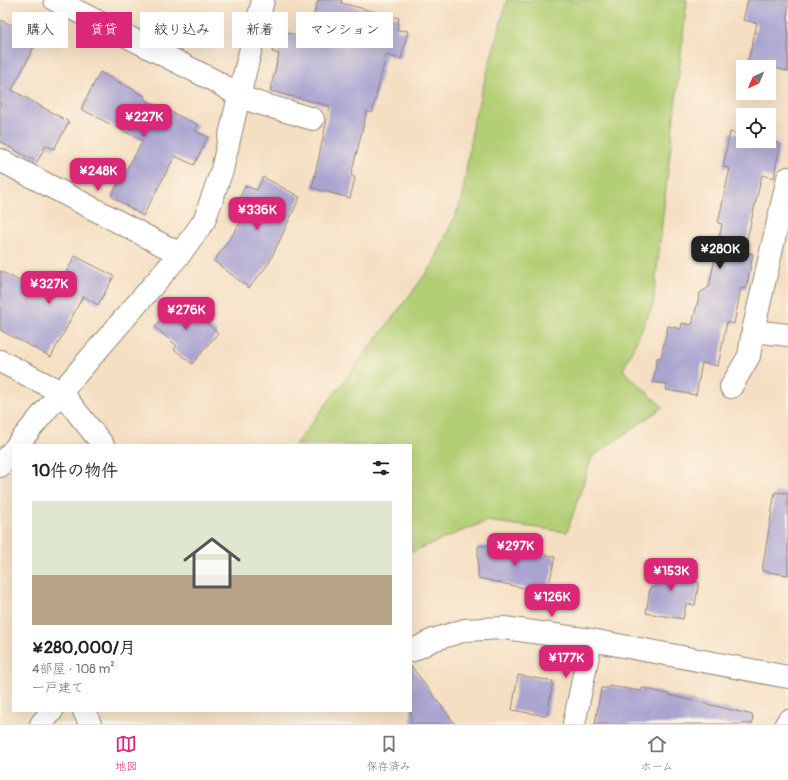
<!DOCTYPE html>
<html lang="ja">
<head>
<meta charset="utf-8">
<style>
  :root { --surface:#fff; --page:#f6f6f6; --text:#202124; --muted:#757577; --line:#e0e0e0; --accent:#db2777 }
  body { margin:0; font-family:Pangolin,"Klee One",sans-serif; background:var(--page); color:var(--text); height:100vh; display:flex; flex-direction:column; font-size:15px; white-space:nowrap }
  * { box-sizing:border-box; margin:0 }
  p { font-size:13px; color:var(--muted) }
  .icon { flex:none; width:22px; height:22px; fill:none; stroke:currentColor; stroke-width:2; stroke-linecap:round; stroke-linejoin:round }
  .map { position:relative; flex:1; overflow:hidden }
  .panel { position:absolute; left:12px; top:444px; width:400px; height:268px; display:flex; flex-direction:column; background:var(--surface); border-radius:0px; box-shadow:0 4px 16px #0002 }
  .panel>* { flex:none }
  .guide { position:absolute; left:12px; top:12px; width:400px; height:36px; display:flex; gap:8px }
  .needle { width:26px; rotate:224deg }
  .controls { position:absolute; left:736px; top:60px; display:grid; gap:8px }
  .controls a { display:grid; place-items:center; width:40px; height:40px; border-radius:0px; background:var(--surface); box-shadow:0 4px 16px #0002; font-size:20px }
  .price { position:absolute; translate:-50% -34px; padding:0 9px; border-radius:8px; background:var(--accent); color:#fff; font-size:13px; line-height:26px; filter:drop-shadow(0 1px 2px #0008) }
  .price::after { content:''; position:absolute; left:50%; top:24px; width:12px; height:9px; margin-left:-6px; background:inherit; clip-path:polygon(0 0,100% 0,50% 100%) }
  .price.active { background:#222; color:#fff }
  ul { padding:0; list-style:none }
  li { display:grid; align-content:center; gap:8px; height:212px; padding:0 20px }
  li span { display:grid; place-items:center; height:124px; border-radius:0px; color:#555 }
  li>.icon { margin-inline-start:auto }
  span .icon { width:72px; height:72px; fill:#fffc; stroke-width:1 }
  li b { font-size:17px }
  h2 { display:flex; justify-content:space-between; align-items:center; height:48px; padding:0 20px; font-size:17px }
  .tag { padding:0 14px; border-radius:0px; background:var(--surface); box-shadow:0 4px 16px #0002; font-size:14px; line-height:36px }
  .tag.active { background:var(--accent); color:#fff }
  .tabs { display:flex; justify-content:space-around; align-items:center; height:56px; border-top:1px solid var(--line); background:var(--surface); font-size:11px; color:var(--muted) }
  .tabs a { display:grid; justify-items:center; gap:2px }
  .tabs .active { color:var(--accent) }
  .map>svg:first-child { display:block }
  .green { fill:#b3cf76; stroke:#6f7d50 }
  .building { fill:#aaa4d1 }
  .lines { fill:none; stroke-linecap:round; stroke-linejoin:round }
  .minor-casing { stroke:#908577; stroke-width:24 }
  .minor { stroke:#fff; stroke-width:22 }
</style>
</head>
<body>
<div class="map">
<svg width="788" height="724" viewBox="0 0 788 724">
  <rect width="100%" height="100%" fill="#fcf5e5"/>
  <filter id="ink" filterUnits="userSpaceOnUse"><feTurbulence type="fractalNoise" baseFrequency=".025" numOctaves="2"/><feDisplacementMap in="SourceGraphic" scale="8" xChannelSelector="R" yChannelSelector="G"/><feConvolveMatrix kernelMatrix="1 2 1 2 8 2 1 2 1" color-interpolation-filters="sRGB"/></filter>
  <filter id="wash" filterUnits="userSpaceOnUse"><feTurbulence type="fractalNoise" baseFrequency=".012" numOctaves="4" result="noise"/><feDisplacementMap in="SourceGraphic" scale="16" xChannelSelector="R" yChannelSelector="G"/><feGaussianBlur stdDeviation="0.9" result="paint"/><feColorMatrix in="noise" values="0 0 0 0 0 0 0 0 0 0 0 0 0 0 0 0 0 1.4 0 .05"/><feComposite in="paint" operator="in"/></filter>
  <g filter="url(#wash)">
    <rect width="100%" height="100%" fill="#f5dfc3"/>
    <path class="green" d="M 507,0 L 687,0 L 653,305 L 623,370 L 663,407 L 592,457 L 567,532 L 487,521 L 411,552 L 411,445 L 295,445 L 432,266 L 462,200 L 473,123 Z"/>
    <g id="blocks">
      <g class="building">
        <path d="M 318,0 L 342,0 L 341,3 L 399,18 L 397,30 L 408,31 L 401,59 L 386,55 L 372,113 L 367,111 L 351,175 L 355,178 L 350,198 L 312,188 L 330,106 L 270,91 L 279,54 L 272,52 L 277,30 L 307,38 Z"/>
        <path d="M 748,0 L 788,0 L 788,71 L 748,62 L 757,23 L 743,20 Z"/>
        <path d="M 0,20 L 39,37 L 12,90 L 69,122 L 54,149 L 46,145 L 37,162 L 0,142 Z"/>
        <path d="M 100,72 L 145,96 L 144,99 L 198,125 L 195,131 L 208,137 L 194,165 L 175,156 L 143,216 L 111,196 L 143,141 L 81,109 Z"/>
        <path d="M 730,132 L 743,135 L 743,141 L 767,141 L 780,144 L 774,178 L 762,175 L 744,252 L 753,254 L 746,289 L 741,288 L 734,324 L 727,322 L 718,366 L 702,363 L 696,395 L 666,390 L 667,384 L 653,382 L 657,358 L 661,358 L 668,326 L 681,329 L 682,323 L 692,325 L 700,293 L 709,287 L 722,224 L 718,223 L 730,168 L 723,167 Z"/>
        <path d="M 263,177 L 300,197 L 269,263 L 249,288 L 214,261 L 246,215 L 234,210 L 245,186 L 257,190 Z"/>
        <path d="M 75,256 L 114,276 L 98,305 L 83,296 L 51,357 L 0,330 L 0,271 L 53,298 Z"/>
        <path d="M 178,299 L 218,333 L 192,364 L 174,349 L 177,346 L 155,327 Z"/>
        <path d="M 775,492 L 788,493 L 788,575 L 762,571 Z"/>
        <path d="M 478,546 L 510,546 L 555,557 L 547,593 L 478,578 Z"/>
        <path d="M 659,562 L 684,566 L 682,579 L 699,582 L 695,605 L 686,604 L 683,619 L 646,613 L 650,588 L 655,586 Z"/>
        <path d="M 411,666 L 455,724 L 411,724 Z"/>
        <path d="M 518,675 L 553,681 L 547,716 L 512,710 Z"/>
        <path d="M 609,686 L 641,691 L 642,688 L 669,694 L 669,695 L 753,715 L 752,724 L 595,724 L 601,688 L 607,688 Z"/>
      </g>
    </g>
  </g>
  <g filter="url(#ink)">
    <use href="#blocks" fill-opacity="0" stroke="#908577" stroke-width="1"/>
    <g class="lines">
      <defs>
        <g id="minor">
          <path d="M 55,0 L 215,81 L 239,96 L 255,102 L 313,119"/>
          <path d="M 0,160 L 180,254"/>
          <path d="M 788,178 L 753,331 L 788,335"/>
          <path d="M 0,361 L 61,392 L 103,445"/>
          <path d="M 731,387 L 749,356 L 753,331"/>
          <path d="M 17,445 L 61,392 L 180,254 L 204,221 L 222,170 L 239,96 L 263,0"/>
          <path d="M 0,466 L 13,450"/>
          <path d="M 411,651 L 433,640 L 465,630 L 504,628 L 591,640 L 788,677"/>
          <path d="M 84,711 L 90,724"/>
          <path d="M 41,724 L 52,711"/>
          <path d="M 574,724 L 591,640"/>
          <path d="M 786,724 L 788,721"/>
        </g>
      </defs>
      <use href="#minor" class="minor-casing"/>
      <use href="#minor" class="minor"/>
    </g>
  </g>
</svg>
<div class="controls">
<a><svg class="needle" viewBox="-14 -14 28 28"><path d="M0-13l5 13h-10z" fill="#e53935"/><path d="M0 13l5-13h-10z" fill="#757577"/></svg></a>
<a><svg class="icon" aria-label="locate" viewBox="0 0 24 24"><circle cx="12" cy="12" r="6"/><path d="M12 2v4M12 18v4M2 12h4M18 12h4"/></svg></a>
</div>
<b class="price" style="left:144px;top:138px">¥227K</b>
<b class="price" style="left:98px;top:192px">¥248K</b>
<b class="price" style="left:257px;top:231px">¥336K</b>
<b class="price active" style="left:720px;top:270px">¥280K</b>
<b class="price" style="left:49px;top:305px">¥327K</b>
<b class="price" style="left:186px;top:331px">¥276K</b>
<b class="price" style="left:515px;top:567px">¥297K</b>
<b class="price" style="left:671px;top:592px">¥153K</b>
<b class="price" style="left:552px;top:618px">¥126K</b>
<b class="price" style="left:566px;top:679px">¥177K</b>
<div class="guide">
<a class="tag">購入</a>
<a class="tag active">賃貸</a>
<a class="tag">絞り込み</a>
<a class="tag">新着</a>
<a class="tag">マンション</a>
</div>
<section class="panel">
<h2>10件の物件<svg class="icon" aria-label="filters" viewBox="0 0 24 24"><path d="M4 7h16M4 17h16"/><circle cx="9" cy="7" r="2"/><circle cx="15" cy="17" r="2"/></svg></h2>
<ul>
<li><span style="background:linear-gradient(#dfe7d0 60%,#b9a48a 0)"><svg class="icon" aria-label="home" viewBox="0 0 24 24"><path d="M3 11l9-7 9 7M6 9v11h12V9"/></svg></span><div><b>¥280,000/月</b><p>4部屋 · 108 m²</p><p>一戸建て</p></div></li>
</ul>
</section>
</div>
<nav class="tabs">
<a class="active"><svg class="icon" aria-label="map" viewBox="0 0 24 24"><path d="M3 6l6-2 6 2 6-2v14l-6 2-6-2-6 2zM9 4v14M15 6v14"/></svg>地図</a>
<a><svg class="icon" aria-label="saved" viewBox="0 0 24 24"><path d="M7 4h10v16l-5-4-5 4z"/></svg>保存済み</a>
<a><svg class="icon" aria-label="home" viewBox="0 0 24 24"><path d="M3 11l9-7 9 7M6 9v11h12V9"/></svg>ホーム</a>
</nav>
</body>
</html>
